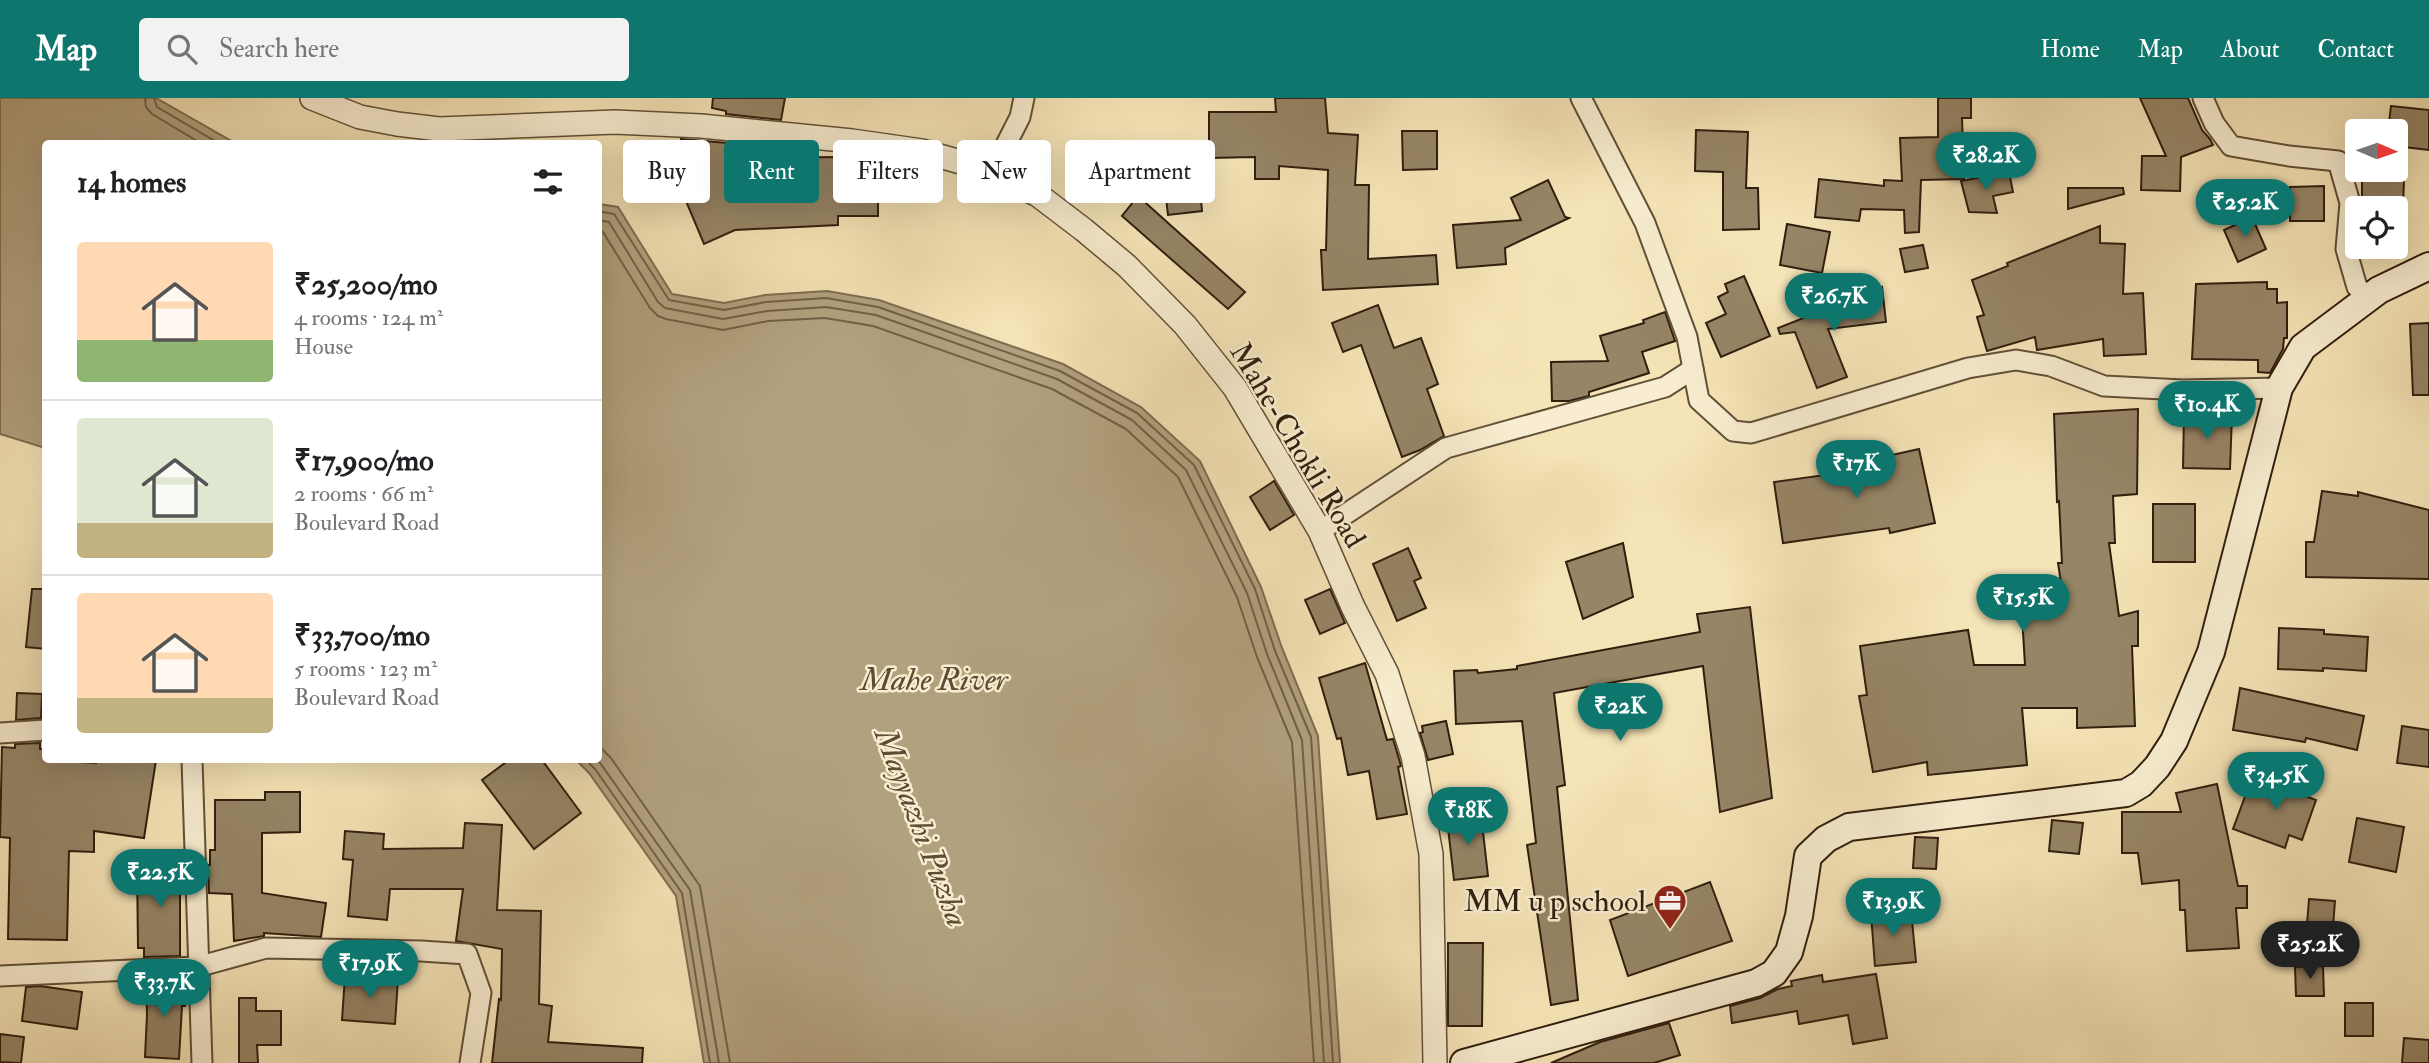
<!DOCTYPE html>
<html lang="en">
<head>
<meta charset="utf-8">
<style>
  :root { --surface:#fff; --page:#f2f2f2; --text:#202124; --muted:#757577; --line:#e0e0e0; --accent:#0f766e }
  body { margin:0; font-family:"IM FELL Double Pica",serif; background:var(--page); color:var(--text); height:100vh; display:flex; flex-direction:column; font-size:26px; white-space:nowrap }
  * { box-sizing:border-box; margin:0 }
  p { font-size:23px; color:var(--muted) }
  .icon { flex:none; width:38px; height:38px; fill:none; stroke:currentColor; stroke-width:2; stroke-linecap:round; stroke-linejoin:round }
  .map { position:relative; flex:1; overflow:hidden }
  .side { position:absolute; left:42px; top:42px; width:560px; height:623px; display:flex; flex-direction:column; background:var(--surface); border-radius:7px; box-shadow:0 7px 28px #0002 }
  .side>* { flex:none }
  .hud { position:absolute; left:623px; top:42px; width:665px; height:63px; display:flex; gap:14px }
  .needle { width:46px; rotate:92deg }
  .buttons { position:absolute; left:2345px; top:21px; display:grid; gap:14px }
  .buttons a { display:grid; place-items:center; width:63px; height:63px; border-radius:7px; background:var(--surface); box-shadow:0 7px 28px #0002; font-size:35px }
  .price { position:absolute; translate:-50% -60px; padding:0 16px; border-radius:24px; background:var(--accent); color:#fff; font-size:23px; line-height:46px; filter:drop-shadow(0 2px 4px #0008) }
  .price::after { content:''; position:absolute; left:50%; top:42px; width:21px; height:16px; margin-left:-10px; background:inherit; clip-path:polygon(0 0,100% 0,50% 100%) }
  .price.selected { background:#222; color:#fff }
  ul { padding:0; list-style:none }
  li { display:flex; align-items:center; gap:21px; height:175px; padding:0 35px }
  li+li { border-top:2px solid var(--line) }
  li span { display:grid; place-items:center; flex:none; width:196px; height:140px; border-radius:7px; color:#555 }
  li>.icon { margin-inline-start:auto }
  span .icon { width:84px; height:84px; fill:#fffc; stroke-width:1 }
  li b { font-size:30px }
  h2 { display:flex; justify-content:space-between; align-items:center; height:84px; padding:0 35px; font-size:30px }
  .tag { padding:0 24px; border-radius:7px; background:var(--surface); box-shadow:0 7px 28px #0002; font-size:24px; line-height:63px }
  .tag.selected { background:var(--accent); color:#fff }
  header { display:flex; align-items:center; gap:42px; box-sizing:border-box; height:98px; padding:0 35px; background:var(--accent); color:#fff }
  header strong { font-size:33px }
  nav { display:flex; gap:38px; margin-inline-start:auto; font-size:24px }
  .search { width:490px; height:63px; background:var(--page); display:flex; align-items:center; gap:18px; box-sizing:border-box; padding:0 24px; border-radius:7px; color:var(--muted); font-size:26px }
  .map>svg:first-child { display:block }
  .water { fill:#b2a17e; stroke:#7e6d51; stroke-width:2 }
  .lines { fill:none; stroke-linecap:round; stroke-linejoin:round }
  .shore { stroke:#716046; stroke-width:2 }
  .building { fill:#968566; stroke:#301e0e; stroke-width:2 }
  .minor-casing { stroke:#615038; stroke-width:23 }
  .tertiary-casing { stroke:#615038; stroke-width:26 }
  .secondary-casing { stroke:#301e0e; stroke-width:30 }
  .minor { stroke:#f8edd0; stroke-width:19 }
  .tertiary { stroke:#f8edd0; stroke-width:23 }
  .secondary { stroke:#f8edd0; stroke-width:26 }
  .labels { text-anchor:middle; stroke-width:5; stroke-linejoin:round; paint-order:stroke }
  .street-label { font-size:30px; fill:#301e0e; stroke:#f8edd0 }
  .poi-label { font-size:30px; fill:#301e0e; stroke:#f8edd0; text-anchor:end }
  .water-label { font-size:32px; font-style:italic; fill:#5e4c35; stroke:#f8edd0 }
</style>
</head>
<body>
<header>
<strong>Map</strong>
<div class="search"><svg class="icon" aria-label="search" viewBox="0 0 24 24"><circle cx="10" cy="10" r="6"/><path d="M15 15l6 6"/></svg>Search here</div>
<nav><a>Home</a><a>Map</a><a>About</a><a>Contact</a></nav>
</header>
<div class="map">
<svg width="2429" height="965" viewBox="0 0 2429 965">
  <rect width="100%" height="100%" fill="#f5e4b7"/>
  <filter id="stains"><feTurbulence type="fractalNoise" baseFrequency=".00286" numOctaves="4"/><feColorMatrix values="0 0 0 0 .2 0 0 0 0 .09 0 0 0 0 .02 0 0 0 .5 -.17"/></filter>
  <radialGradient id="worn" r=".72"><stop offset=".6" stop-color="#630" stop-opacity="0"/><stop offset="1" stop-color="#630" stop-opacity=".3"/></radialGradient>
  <g class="water">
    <path d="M 0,0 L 156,0 L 235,45 L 46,46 L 45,350 L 0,336 Z"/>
    <path d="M 599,106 L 618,109 L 672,196 L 724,205 L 765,197 L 827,193 L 879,202 L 1063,266 L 1141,309 L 1200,363 L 1261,489 L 1282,550 L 1318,638 L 1340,965 L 704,965 L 676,798 L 589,675 L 576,662 L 598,662 Z"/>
  </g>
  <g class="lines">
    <g class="shore">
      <path d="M 145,0 L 146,9 L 152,16 L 202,46"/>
      <path d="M 154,0 L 157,9 L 220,46"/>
      <path d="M 598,113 L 614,116 L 669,202 L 724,212 L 766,204 L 826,200 L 878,209 L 1060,273 L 1137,315 L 1194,367 L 1255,491 L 1275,553 L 1311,639 L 1333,965"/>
      <path d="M 598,122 L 609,124 L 658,204 L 665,210 L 723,221 L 767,213 L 826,209 L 876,217 L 1057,281 L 1132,322 L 1186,372 L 1247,495 L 1267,556 L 1302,642 L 1324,965"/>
      <path d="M 598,132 L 603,134 L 650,210 L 658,218 L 666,221 L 723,232 L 768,223 L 825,220 L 873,228 L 1052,291 L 1126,331 L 1178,379 L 1237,499 L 1257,559 L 1292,644 L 1314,965"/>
      <path d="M 598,647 L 611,660 L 700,788 L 730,965"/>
      <path d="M 586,662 L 595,671 L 682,795 L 710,965"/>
      <path d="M 598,662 L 690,792 L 719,965"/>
    </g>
  </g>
  <g class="building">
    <path d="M 713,0 L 785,0 L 781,22 L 726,16 L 726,13 L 712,10 Z"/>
    <path d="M 1275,0 L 1325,0 L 1328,35 L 1358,37 L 1355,87 L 1369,87 L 1368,161 L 1436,157 L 1438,186 L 1323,192 L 1321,152 L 1326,152 L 1328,72 L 1279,68 L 1279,81 L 1255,81 L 1255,59 L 1209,60 L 1209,14 L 1276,14 Z"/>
    <path d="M 1938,0 L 1971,0 L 1971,20 L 1962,20 L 1964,81 L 1921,82 L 1919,134 L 1905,135 L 1904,112 L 1861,111 L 1859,123 L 1815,119 L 1819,81 L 1884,88 L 1884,82 L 1902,83 L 1900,40 L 1938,39 Z"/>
    <path d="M 2140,0 L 2188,0 L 2202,32 L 2210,41 L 2213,47 L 2181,59 L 2180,93 L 2141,92 L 2142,58 L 2166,58 Z"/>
    <path d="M 2391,8 L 2429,12 L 2429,52 L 2396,48 L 2396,33 L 2388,33 Z"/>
    <path d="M 1696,32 L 1748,34 L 1746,90 L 1758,90 L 1759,131 L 1723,132 L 1723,74 L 1695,73 Z"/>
    <path d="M 1402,33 L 1437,33 L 1437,71 L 1403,72 Z"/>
    <path d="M 681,41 L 750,47 L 749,60 L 837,59 L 839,91 L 878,91 L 878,118 L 838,118 L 838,127 L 735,132 L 704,146 L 678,84 Z"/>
    <path d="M 2009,74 L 2013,94 L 1993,98 L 1997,115 L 1969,114 L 1961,83 Z"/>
    <path d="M 1199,79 L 1202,113 L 1168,117 L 1164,83 Z"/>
    <path d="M 2362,80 L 2404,81 L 2403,110 L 2362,110 Z"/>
    <path d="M 1548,82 L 1565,119 L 1569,120 L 1505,150 L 1506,166 L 1457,170 L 1453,127 L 1521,122 L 1511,100 Z"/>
    <path d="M 2324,88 L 2324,123 L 2290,123 L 2290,89 Z"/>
    <path d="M 2068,90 L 2123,90 L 2124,96 L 2068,111 Z"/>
    <path d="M 1138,98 L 1245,194 L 1228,211 L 1122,118 Z"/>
    <path d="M 2252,119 L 2266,151 L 2238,164 L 2224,132 Z"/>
    <path d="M 1787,126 L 1830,134 L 1822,175 L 1780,167 Z"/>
    <path d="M 2100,128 L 2100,145 L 2125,146 L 2123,196 L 2143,195 L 2146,256 L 2104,258 L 2103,241 L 2037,252 L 2035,239 L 1987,253 L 1977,219 L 1984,217 L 1972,182 L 2008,168 L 2007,165 Z"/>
    <path d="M 1923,147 L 1928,170 L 1905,174 L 1900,151 Z"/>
    <path d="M 1744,178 L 1770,238 L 1721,259 L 1706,225 L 1726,216 L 1718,199 L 1728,194 L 1725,186 Z"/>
    <path d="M 2267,184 L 2267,191 L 2277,191 L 2277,205 L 2287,204 L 2287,240 L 2284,240 L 2283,251 L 2270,275 L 2258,274 L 2258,262 L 2192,261 L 2196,186 Z"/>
    <path d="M 1882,189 L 1886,224 L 1828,231 L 1847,279 L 1817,290 L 1795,234 L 1780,236 L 1778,230 Z"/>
    <path d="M 1378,207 L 1394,250 L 1421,240 L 1438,286 L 1427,291 L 1444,338 L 1420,352 L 1402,359 L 1361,247 L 1343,254 L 1332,225 Z"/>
    <path d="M 1665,214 L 1675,243 L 1642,254 L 1649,275 L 1589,294 L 1589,298 L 1569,303 L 1552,303 L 1551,264 L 1608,263 L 1600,238 L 1644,225 L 1643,222 Z"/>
    <path d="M 2429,225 L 2429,297 L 2413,297 L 2410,226 Z"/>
    <path d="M 2138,311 L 2137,396 L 2113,398 L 2115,445 L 2109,445 L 2119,518 L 2138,513 L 2138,548 L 2132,548 L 2135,628 L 2077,630 L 2077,610 L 2022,610 L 2027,667 L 1928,677 L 1927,664 L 1873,674 L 1859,598 L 1867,597 L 1860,548 L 1968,532 L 1974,567 L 2025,567 L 2021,501 L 2063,498 L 2058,465 L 2062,465 L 2059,403 L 2057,404 L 2054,316 Z"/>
    <path d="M 2184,316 L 2232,317 L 2230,371 L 2183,370 Z"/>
    <path d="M 1919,351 L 1935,425 L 1890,435 L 1889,430 L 1783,445 L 1774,384 L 1876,370 L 1874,361 Z"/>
    <path d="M 1274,383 L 1294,417 L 1270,432 L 1250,399 Z"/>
    <path d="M 2322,393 L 2358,398 L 2358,394 L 2429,412 L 2429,481 L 2306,479 L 2306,444 L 2314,444 Z"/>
    <rect x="2153" y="406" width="42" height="58"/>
    <path d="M 1623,445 L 1633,499 L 1583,521 L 1566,464 Z"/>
    <path d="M 1408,450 L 1421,480 L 1414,483 L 1426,510 L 1397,523 L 1373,466 Z"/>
    <path d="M 32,491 L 46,491 L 46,551 L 26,549 Z"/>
    <path d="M 1330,491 L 1345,525 L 1320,536 L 1305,502 Z"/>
    <path d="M 1750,509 L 1772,700 L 1720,714 L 1703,568 L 1554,595 L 1565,687 L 1557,689 L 1578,902 L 1551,907 L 1527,747 L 1536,745 L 1522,623 L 1456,626 L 1454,573 L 1477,572 L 1478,575 L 1517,571 L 1517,568 L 1700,534 L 1697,516 Z"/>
    <path d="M 2279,530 L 2324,532 L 2324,536 L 2368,539 L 2366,573 L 2323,570 L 2323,573 L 2278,571 Z"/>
    <path d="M 1365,565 L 1387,642 L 1393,641 L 1399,661 L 1401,668 L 1398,669 L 1407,716 L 1377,721 L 1369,673 L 1348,677 L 1341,640 L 1337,641 L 1319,580 Z"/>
    <path d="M 2240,590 L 2364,618 L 2357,652 L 2306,640 L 2305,644 L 2233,632 Z"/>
    <path d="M 17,595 L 42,596 L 41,620 L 16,622 Z"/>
    <path d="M 1446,623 L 1453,656 L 1428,662 L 1420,635 L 1423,634 L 1422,628 Z"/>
    <path d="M 2402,628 L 2429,632 L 2429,669 L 2397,665 Z"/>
    <path d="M 40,645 L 40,651 L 45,651 L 46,662 L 96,665 L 96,662 L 156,662 L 144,740 L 94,733 L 94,754 L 69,753 L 67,842 L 8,841 L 10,740 L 0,739 L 2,649 L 15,650 L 15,646 Z"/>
    <path d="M 509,662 L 542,662 L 581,715 L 534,751 L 482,682 Z"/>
    <path d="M 2284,675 L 2308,683 L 2303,697 L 2316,702 L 2302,742 L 2289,737 L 2285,750 L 2233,731 L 2250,685 L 2277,694 Z"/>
    <path d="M 2217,686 L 2238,788 L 2247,788 L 2247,810 L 2236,810 L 2239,850 L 2187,853 L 2185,812 L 2180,812 L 2179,782 L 2142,786 L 2138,755 L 2122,755 L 2122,714 L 2181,714 L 2176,695 Z"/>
    <path d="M 265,694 L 300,694 L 300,734 L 262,735 L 262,795 L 326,805 L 321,839 L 264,835 L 264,838 L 234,843 L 232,796 L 209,795 L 208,767 L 210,767 L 210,752 L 215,752 L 215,702 L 265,702 Z"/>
    <path d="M 1481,716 L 1488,778 L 1454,782 L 1447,721 Z"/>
    <path d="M 2357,720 L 2404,729 L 2396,774 L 2349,764 Z"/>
    <path d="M 2052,722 L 2083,725 L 2079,756 L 2049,753 Z"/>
    <path d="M 465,725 L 502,727 L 497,812 L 541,813 L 539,906 L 552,908 L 548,944 L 643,950 L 642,965 L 492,965 L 499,901 L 501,902 L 502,851 L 456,843 L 463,791 L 390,791 L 387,822 L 348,818 L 353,762 L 343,761 L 345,733 L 384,736 L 383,751 L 463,750 Z"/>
    <path d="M 1915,739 L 1938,740 L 1936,771 L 1913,770 Z"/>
    <path d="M 137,767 L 183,767 L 184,795 L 180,795 L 180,858 L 144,859 L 144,850 L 138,850 Z"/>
    <path d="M 1710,784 L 1732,843 L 1628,878 L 1610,822 Z"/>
    <path d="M 2309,801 L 2335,803 L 2333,829 L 2307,826 Z"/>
    <path d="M 1911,812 L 1916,864 L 1875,868 L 1871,816 Z"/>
    <path d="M 1448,845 L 1483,845 L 1482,928 L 1448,928 Z"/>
    <path d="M 2323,868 L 2324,898 L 2296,898 L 2295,869 Z"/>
    <path d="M 1876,876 L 1887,940 L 1853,946 L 1848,917 L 1799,926 L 1797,913 L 1732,925 L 1730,908 L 1760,900 L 1778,891 L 1792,888 L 1791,883 L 1822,877 L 1823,884 Z"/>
    <path d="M 345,878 L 398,881 L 395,926 L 342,922 Z"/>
    <path d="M 183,882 L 185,908 L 182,908 L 179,961 L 145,959 L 147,916 L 146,884 Z"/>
    <path d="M 40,888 L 82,894 L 77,931 L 22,923 L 26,889 Z"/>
    <path d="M 239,900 L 256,900 L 256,913 L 281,913 L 281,947 L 257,947 L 258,965 L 239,965 Z"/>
    <rect x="2345" y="905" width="28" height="33"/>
    <path d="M 1669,925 L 1680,957 L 1654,965 L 1551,965 L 1600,944 Z"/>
    <path d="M 0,936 L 24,939 L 21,965 L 0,964 Z"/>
    <path d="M 2404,940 L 2429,942 L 2429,965 L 2402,965 Z"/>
  </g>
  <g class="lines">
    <defs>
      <g id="minor">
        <path d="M 1581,0 L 1645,125 L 1687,239 L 1699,302 L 1733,333 L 1751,335 L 1968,270 L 2016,262 L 2051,268 L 2104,288 L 2183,292 L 2279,290"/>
        <path d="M 2203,0 L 2214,25 L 2231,48 L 2289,58 L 2338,63 L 2350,105 L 2346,151 L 2357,189 L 2369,199"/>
        <path d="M 992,74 L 1020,19 L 1024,0"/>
        <path d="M 1320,433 L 1446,350 L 1665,289 L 1693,271"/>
        <path d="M 0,635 L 46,632"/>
        <path d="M 192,662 L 202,965"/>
        <path d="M 0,878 L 197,869 L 266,850 L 421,853 L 467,856 L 481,895 L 470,965"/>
      </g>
      <path id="tertiary" d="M 312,0 L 360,19 L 397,26 L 439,31 L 615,24 L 701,28 L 852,43 L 922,53 L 985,71 L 1038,97 L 1084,132 L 1127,168 L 1185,227 L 1235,290 L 1320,433 L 1353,509 L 1387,576 L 1413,658 L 1431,756 L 1435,965"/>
      <path id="secondary" d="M 1464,965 L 1756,885 L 1774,875 L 1789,854 L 1799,818 L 1808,758 L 1826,741 L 1849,729 L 2126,695 L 2141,686 L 2157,669 L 2174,643 L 2211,554 L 2279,290 L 2303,249 L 2379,192 L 2429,168"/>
    </defs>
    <use href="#minor" class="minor-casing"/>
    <use href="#tertiary" class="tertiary-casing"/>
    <use href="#secondary" class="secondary-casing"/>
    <use href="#minor" class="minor"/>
    <use href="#tertiary" class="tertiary"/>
    <use href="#secondary" class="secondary"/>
  </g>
  <defs>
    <symbol id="office-pin" viewBox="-11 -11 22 30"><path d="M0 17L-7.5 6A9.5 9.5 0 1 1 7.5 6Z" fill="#8f2418" stroke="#f8edd0"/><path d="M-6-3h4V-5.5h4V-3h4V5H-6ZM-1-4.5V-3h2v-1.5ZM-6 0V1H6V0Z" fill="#fff"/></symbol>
  </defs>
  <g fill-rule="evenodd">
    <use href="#office-pin" x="1651" y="784" width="38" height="52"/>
  </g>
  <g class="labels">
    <g class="street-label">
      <text transform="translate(1298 347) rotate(59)" y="10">Mahe-Chokli Road</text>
    </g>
    <g class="poi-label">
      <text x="1646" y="813">MM u p school</text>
    </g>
    <g class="water-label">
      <text x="934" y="592">Mahe River</text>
      <text transform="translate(922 729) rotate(69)" y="11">Mayyazhi Puzha</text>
    </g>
  </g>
  <rect width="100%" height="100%" filter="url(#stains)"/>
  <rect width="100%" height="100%" fill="url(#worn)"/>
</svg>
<div class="buttons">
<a><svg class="needle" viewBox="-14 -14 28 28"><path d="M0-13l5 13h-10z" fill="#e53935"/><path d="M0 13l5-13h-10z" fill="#757577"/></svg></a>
<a><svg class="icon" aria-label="locate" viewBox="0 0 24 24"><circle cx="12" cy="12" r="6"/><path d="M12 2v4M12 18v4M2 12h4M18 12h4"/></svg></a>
</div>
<b class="price" style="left:1986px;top:94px">₹28.2K</b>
<b class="price" style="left:2245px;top:141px">₹25.2K</b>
<b class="price" style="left:1834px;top:235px">₹26.7K</b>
<b class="price" style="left:2207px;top:343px">₹10.4K</b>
<b class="price" style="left:1856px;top:402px">₹17K</b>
<b class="price" style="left:2023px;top:536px">₹15.5K</b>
<b class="price" style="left:1620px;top:645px">₹22K</b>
<b class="price" style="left:2276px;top:714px">₹34.5K</b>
<b class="price" style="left:1468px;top:749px">₹18K</b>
<b class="price" style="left:160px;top:811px">₹22.5K</b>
<b class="price" style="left:1893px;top:840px">₹13.9K</b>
<b class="price selected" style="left:2310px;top:883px">₹25.2K</b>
<b class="price" style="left:370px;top:902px">₹17.9K</b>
<b class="price" style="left:164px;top:921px">₹33.7K</b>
<div class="hud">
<a class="tag">Buy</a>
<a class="tag selected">Rent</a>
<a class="tag">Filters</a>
<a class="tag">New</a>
<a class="tag">Apartment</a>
</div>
<section class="side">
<h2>14 homes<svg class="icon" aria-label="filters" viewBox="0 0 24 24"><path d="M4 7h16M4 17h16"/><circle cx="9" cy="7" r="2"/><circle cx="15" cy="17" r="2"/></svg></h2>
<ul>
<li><span style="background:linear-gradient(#ffd9b3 70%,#8fb573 0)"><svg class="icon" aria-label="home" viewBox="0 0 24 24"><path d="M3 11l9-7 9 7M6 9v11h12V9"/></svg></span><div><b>₹25,200/mo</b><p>4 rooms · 124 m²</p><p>House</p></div></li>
<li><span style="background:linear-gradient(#dfe7d0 75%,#c2b280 0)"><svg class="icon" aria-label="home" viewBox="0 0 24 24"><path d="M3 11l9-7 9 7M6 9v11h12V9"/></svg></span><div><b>₹17,900/mo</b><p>2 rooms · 66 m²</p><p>Boulevard Road</p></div></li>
<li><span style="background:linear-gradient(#ffd9b3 75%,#c2b280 0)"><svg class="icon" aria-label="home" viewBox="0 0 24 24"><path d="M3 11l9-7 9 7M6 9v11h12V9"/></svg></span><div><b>₹33,700/mo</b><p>5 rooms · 123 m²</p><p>Boulevard Road</p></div></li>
</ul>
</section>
</div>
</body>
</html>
